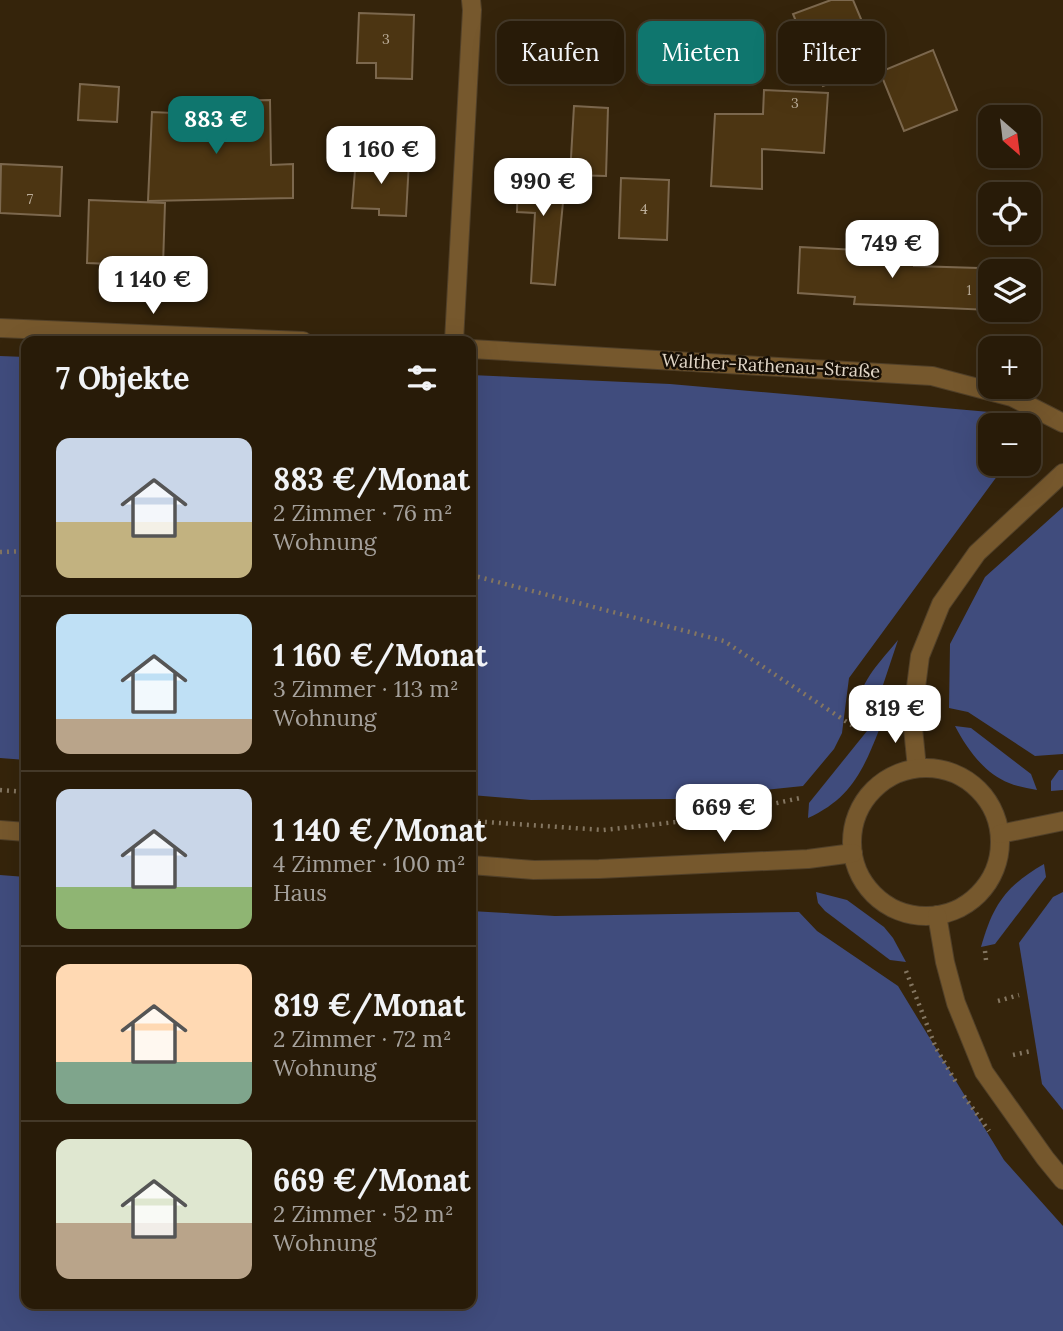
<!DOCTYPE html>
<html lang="de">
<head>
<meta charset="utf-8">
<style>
  :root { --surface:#281b08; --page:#302412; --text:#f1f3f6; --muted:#a5a19c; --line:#443929; --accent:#0f766e }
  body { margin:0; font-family:Lora,serif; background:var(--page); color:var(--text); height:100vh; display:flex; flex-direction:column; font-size:26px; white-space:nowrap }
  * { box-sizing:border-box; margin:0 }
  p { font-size:23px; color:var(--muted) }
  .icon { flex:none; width:38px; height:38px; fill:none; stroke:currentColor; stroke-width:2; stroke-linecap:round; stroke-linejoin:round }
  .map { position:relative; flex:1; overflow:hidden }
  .drawer { position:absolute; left:21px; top:336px; width:455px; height:973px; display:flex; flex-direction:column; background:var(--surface); border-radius:14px; box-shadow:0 7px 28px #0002,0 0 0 2px var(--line) }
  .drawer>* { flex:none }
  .guide { position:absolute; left:497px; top:21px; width:460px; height:63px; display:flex; gap:14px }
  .needle { width:46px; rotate:152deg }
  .controls { position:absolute; left:978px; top:105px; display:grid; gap:14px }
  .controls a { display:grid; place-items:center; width:63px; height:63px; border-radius:14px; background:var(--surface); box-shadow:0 7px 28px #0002,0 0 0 2px var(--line); font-size:35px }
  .price { position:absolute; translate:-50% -60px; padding:0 16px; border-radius:14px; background:#fff; color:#222; font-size:23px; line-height:46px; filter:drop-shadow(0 2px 4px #0008) }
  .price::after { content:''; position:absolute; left:50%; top:42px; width:21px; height:16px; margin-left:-10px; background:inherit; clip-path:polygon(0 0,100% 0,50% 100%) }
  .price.active { background:var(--accent); color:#fff }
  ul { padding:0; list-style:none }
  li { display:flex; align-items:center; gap:21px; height:175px; padding:0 35px }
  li+li { border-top:2px solid var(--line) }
  li span { display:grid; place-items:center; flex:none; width:196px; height:140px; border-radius:14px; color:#555 }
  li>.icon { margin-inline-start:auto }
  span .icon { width:84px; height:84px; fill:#fffc; stroke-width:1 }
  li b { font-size:30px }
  h2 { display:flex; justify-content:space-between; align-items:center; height:84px; padding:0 35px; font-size:30px }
  .chip { padding:0 24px; border-radius:14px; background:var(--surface); box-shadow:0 7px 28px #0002,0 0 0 2px var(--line); font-size:24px; line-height:63px }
  .chip.active { background:var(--accent); color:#fff }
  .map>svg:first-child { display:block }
  .green { fill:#404c7d }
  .building { fill:#4c3512; stroke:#7c684e; stroke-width:2 }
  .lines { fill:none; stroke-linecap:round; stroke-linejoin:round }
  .minor-casing { stroke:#514029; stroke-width:20 }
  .tertiary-casing { stroke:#514029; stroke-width:20 }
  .path { stroke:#847661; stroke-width:4.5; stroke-dasharray:2 5; stroke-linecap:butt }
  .minor { stroke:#76582d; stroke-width:18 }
  .tertiary { stroke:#76582d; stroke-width:18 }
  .labels { text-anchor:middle; stroke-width:5; stroke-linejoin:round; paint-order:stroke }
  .number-label { font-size:14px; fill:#bcae9a }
  .street-label { font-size:18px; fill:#e1d6c7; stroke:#170f05 }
</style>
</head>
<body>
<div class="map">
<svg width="1063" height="1331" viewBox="0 0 1063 1331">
  <rect width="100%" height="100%" fill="#35240b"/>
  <g class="green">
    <path d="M 0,356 L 26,357 L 26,760 L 0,758 Z"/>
    <path d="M 471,375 L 670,384 L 1001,413 L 1005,425 L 990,425 L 990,464 L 1006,464 L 849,678 L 842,733 L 834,749 L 803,786 L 677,799 L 531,800 L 471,795 Z"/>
    <path d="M 1063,507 L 1063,754 L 1035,756 L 968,712 L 949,708 L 950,644 L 985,577 Z"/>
    <path d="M 898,640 L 881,691 L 880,714 L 872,716 L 859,706 C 859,681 883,659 898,640 Z"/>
    <path d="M 955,726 L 971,728 L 1031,774 L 1037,790 C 1028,788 1018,787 1009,783 C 984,773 967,749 955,726 Z"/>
    <path d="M 879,730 C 863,771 850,799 808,818 L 809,803 L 867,731 Z"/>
    <path d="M 1059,770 L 1063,770 L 1063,790 L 1051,791 L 1051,781 Z"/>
    <path d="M 1044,864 L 1046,877 L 995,944 L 981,947 C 993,904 1006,886 1044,864 Z"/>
    <path d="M 0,875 L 26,877 L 26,1304 L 471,1304 L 471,911 L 555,916 L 799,912 L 817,931 L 898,986 L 1004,1160 L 1063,1226 L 1063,1331 L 0,1331 Z"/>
    <path d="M 816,892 L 847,900 L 884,927 L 893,938 L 906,962 L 890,960 L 825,911 L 818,903 Z"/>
    <path d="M 1063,892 L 1063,1110 L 1042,1084 L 1019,943 L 1053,897 Z"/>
  </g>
  <g class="building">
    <path d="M 831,0 L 853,0 L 880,64 L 823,86 L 793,14 Z"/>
    <path d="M 359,13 L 414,15 L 412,79 L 376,78 L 376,63 L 357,63 Z"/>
    <path d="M 523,23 L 570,25 L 567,84 L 536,83 L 536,69 L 521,68 Z"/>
    <path d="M 933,50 L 957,110 L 904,131 L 880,72 Z"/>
    <path d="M 80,84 L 119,87 L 117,122 L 78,120 Z"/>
    <path d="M 764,90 L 828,93 L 824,153 L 762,149 L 762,189 L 711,186 L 715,114 L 763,114 Z"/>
    <path d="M 270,100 L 271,165 L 293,164 L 293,198 L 148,201 L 152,112 L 218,115 L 218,101 Z"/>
    <path d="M 574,106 L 608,108 L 606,176 L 570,175 Z"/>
    <path d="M 356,158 L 409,161 L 406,216 L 379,215 L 379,209 L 352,208 Z"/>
    <path d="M 1,164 L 62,167 L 60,216 L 0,213 Z"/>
    <path d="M 518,168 L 566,171 L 555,285 L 531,283 L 535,213 L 517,212 Z"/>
    <path d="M 621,178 L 669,180 L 667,240 L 619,238 Z"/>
    <path d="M 89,200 L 165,203 L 163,266 L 87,263 Z"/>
    <path d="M 800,247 L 915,253 L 914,266 L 1011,269 L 1011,271 L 990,271 L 990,310 L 854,304 L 855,297 L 798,293 Z"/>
  </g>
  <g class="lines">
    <defs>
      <g id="minor">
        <path d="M 0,328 L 303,341"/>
        <path d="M 454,341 L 472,10 L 471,0"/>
        <path d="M 471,349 L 932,376 L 1012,397 L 1063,423"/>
      </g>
      <g id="tertiary">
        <path d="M 917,768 L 912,718 L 920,656 L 941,604 L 977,553 L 1063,473"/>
        <circle cx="926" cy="842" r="74"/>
        <path d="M 0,830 L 26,832"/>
        <path d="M 1000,834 L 1063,821"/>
        <path d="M 471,865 L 534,870 L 599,869 L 808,859 L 853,853"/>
        <path d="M 937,915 L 945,962 L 956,1003 L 984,1072 L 1045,1158 L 1063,1180"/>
      </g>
    </defs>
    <use href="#minor" class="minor-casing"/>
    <use href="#tertiary" class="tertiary-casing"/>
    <g class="path">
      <path d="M 0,552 L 26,551"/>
      <path d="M 471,575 L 724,641 L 856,728"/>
      <path d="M 0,790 L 26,792"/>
      <path d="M 471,821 L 603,830 L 704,819 L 800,798"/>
      <path d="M 985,951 L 986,960"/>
      <path d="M 906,971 L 936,1048 L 956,1082"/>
      <path d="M 998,1001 L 1019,995"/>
      <path d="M 1013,1055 L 1031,1051"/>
      <path d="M 964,1096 L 989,1131"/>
    </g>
    <use href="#minor" class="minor"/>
    <use href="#tertiary" class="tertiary"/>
  </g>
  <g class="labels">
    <g class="number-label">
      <text x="386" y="44">3</text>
      <text x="795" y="108">3</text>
      <text x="30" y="204">7</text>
      <text x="644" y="214">4</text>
      <text x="969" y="295">1</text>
    </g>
    <g class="street-label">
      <text transform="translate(771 366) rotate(3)" y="6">Walther-Rathenau-Straße</text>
    </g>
  </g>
</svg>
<div class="controls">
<a><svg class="needle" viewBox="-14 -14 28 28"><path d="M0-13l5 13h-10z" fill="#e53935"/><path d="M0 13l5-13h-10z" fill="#a5a19c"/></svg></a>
<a><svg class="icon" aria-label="locate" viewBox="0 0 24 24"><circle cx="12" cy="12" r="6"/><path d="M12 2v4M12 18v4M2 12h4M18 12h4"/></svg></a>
<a><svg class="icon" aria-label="layers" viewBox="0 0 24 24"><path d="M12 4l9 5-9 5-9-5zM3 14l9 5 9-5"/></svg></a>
<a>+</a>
<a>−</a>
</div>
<b class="price active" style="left:216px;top:156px">883 €</b>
<b class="price" style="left:381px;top:186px">1 160 €</b>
<b class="price" style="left:543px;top:218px">990 €</b>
<b class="price" style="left:892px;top:280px">749 €</b>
<b class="price" style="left:153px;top:316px">1 140 €</b>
<b class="price" style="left:895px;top:745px">819 €</b>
<b class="price" style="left:724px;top:844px">669 €</b>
<div class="guide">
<a class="chip">Kaufen</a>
<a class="chip active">Mieten</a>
<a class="chip">Filter</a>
</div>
<section class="drawer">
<h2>7 Objekte<svg class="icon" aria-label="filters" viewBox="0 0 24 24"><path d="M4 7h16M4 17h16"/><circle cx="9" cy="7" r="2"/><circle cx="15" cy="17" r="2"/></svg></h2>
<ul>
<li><span style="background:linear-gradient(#c9d6e8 60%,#c2b280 0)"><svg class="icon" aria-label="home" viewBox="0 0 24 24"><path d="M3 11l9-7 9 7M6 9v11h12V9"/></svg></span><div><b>883 €/Monat</b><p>2 Zimmer · 76 m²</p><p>Wohnung</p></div></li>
<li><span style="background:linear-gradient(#bfe0f5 75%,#b9a48a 0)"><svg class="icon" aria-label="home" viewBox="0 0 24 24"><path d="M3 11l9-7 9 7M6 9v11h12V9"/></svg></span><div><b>1 160 €/Monat</b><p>3 Zimmer · 113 m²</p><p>Wohnung</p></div></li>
<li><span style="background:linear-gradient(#c9d6e8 70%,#8fb573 0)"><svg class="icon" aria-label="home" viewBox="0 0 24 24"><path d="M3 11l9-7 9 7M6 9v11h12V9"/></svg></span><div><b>1 140 €/Monat</b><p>4 Zimmer · 100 m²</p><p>Haus</p></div></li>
<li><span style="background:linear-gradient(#ffd9b3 70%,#7fa58c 0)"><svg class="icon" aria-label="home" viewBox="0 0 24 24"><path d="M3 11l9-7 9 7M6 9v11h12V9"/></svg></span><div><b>819 €/Monat</b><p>2 Zimmer · 72 m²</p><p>Wohnung</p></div></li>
<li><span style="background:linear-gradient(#dfe7d0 60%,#b9a48a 0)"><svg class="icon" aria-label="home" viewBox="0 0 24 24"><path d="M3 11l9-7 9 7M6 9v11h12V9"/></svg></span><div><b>669 €/Monat</b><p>2 Zimmer · 52 m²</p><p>Wohnung</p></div></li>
</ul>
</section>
</div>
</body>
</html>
